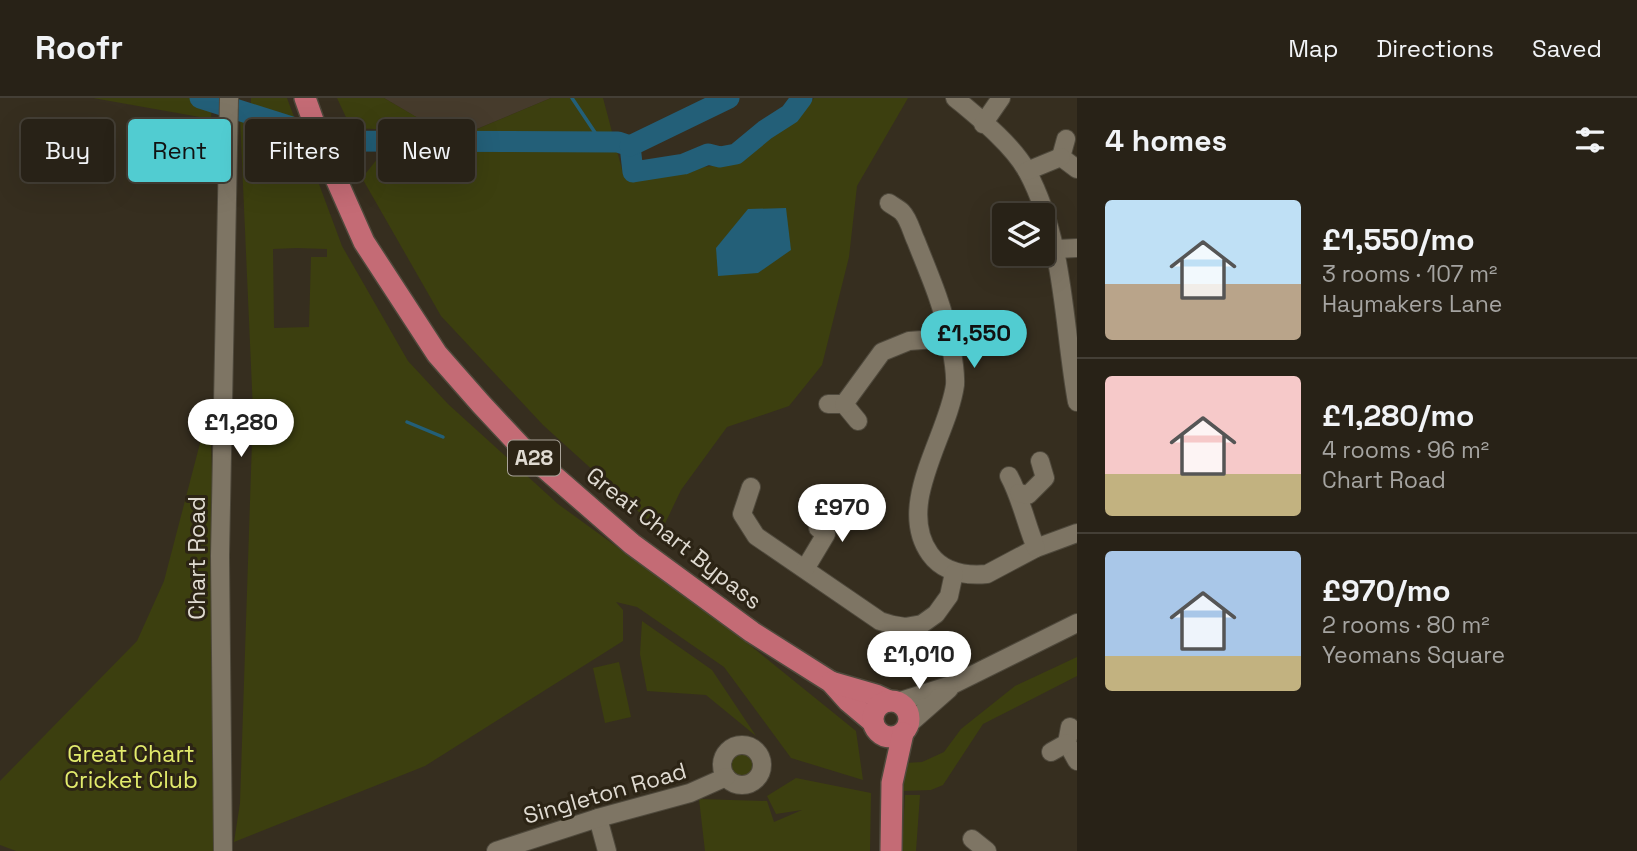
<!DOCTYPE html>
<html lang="en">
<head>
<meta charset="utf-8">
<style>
  :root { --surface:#282217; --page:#302a20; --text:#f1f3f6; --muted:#a5a4a1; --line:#443f36; --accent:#51ccd1 }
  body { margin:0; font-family:"Space Grotesk",sans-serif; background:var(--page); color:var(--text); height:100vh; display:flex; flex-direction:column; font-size:26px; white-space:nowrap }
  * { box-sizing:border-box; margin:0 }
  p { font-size:23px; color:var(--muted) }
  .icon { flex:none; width:38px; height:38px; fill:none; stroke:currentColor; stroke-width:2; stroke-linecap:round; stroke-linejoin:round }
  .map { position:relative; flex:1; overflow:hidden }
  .drawer { display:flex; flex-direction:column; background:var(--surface); width:560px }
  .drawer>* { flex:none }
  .top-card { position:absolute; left:21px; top:21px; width:665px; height:63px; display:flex; gap:14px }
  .tools { position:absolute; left:992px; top:105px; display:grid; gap:14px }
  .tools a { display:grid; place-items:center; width:63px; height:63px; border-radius:7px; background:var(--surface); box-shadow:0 7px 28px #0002,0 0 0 2px var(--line); font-size:35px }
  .price { position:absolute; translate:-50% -60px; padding:0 16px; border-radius:24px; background:#fff; color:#222; font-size:23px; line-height:46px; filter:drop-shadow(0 2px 4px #0008) }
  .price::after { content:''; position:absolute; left:50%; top:42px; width:21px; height:16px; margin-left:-10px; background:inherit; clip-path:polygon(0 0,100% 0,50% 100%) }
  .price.selected { background:var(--accent); color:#111 }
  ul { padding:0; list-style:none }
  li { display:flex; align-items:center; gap:21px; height:175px; padding:0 28px }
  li+li { border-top:2px solid var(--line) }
  li span { display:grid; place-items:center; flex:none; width:196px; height:140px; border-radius:7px; color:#555 }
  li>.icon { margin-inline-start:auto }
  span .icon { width:84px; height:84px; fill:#fffc; stroke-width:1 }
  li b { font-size:30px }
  h2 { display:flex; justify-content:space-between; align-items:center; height:84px; padding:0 28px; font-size:30px }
  .chip { padding:0 24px; border-radius:7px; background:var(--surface); box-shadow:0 7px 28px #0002,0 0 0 2px var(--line); font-size:24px; line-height:63px }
  .chip.selected { background:var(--accent); color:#111 }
  header { display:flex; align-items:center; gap:42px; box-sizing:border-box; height:98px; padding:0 35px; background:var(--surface); border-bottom:2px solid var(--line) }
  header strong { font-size:33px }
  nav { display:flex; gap:38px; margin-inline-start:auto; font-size:24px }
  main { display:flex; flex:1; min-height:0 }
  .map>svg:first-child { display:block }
  .education { fill:#463b2c }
  .green { fill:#3c3f0f; fill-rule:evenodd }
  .water { fill:#235f78 }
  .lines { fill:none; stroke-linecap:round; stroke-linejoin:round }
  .stream { stroke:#235f78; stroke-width:3.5 }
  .river { stroke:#235f78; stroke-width:21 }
  .minor-casing { stroke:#4f493c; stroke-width:20 }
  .major-casing { stroke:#4f493c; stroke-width:24 }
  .minor { stroke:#7e7564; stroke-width:18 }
  .major { stroke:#c46b75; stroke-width:21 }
  .labels { text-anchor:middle; stroke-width:6; stroke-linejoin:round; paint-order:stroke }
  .shield { fill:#2c2415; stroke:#a9a399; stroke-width:2 }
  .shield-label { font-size:21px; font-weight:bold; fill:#dfdad1 }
  .street-label { font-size:23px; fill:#dfdad1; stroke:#2c2415 }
  .park-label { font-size:23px; fill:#e2eb6c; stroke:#2c2415 }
</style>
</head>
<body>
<header>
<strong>Roofr</strong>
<nav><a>Map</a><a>Directions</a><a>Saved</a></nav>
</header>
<main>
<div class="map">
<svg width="1077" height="753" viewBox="0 0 1077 753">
  <rect width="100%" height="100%" fill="#362e1f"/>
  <path class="education" d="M 384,0 L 551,0 L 453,41 Z"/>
  <g class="green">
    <path d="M 93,0 L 212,0 L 211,21 Z"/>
    <path d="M 251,0 L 287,0 L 342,148 L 408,263 L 448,306 L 558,406 L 730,531 L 856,633 L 863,682 L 791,660 L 724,569 L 637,509 L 616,504 L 623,512 L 623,543 L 425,668 L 234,744 L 240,705 L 253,313 L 240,19 L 251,9 ZM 297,150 L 327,151 L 327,159 L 311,159 L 309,229 L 274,230 L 273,151 Z"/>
    <path d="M 337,0 L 384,0 L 442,34 L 351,30 Z"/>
    <path d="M 551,0 L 603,0 L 624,79 L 720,67 L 742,61 L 754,49 L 797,22 L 814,0 L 908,0 L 857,88 L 849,159 L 822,267 L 789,308 L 727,329 L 681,392 L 661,434 L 543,327 L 441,218 L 362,80 L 382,55 L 451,52 L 453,41 Z"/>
    <path d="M 210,307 L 216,522 L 214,753 L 16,753 L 0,747 L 0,683 L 137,543 L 164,483 Z"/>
    <path d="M 642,523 L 712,572 L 756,638 L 706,597 L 647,593 L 640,556 Z"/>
    <path d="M 1077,559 L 1077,578 L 983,626 L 943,687 L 931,692 L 902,693 L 905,665 L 922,664 L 944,654 L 961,631 L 1015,588 Z"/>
    <path d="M 619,564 L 631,619 L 605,625 L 593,570 Z"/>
    <circle cx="742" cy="666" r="15"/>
    <path d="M 796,680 L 871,695 L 870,753 L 705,753 L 699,701 L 767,703 L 774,724 L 802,712 L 776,716 L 767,698 Z"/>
    <path d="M 905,697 L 920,697 L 916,753 L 902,753 Z"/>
  </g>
  <path class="water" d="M 786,110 L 791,152 L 758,175 L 718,178 L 716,150 L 748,111 Z"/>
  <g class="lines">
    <g class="stream">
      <path d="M 572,0 L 600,42 L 618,44"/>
      <path d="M 407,324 L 443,339"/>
    </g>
    <g class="river">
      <path d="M 200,0 L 336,43 L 618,44 L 630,48 L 633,74 L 684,66 L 708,56 L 720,59 L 736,56 L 765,32 L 790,16 L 802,0"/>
      <path d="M 630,48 L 729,0"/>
    </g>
    <defs>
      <g id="minor">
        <path d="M 955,0 C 979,20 1012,46 1027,73 C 1065,144 1063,227 1077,304"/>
        <path d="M 983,26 L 1001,0"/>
        <path d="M 1066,41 L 1061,59 L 1077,71"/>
        <path d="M 1027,73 L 1061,59"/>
        <path d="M 889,105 C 893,108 899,111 902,114 C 909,121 912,135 916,143 C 929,176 942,205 949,239 C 952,255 956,270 955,287 C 948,338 895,407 930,456 C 943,474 965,478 987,476 L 1036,450 L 1077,435"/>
        <path d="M 1057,151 L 1077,150"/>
        <path d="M 828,306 L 844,306 L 858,323"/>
        <path d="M 844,306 L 882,254 L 909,243 L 949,240"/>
        <path d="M 1009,378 C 1021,400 1026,426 1036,450"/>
        <path d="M 751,389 L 742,416 L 756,438 L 880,523 L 893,527 L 905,529 L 922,526 L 936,516 L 949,498 L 954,475"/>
        <path d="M 1019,395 L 1028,397 L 1045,380 L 1040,363"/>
        <path d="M 805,471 L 826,436 L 818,430"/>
        <path d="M 897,604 L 954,586 L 1077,525"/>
        <path d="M 908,627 L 949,591"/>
        <path d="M 1070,629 L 1067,645 L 1077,663"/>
        <circle cx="742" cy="667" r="20"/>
        <path d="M 1051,654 L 1067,645"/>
        <path d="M 598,720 L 607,753"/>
        <path d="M 972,741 L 987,753"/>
        <path d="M 223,753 L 220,458 L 229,0"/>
        <path d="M 496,753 L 598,720 L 690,695 L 726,679"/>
      </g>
      <g id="major">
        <path d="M 305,0 L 325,56 L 364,144 L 437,256 L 481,306 L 524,352 L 632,446 L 752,534 L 831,584 L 848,603 L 873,624"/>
        <path d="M 831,584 L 876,597 L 889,603"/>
        <circle cx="891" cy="621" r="18"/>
        <path d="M 891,753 L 892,685 L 903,635"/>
      </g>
    </defs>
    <use href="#minor" class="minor-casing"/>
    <use href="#major" class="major-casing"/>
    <use href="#minor" class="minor"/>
    <use href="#major" class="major"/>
  </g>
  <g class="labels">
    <rect class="shield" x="508" y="342.5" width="52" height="35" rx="5"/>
    <g class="shield-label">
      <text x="534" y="367">A28</text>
    </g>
    <g class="street-label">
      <text transform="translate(674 440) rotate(38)" y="8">Great Chart Bypass</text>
      <text transform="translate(197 460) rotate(-90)" y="8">Chart Road</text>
      <text transform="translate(605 695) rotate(-16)" y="8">Singleton Road</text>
    </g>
    <g class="park-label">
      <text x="131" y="664">Great Chart<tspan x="131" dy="26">Cricket Club</tspan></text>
    </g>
  </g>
</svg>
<div class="tools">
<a><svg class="icon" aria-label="layers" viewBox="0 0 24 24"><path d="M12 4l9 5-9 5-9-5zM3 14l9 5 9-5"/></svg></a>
</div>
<b class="price selected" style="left:974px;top:272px">£1,550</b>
<b class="price" style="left:241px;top:361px">£1,280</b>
<b class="price" style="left:842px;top:446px">£970</b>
<b class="price" style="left:919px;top:593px">£1,010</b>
<div class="top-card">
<a class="chip">Buy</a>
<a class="chip selected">Rent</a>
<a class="chip">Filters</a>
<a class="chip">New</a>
</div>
</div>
<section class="drawer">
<h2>4 homes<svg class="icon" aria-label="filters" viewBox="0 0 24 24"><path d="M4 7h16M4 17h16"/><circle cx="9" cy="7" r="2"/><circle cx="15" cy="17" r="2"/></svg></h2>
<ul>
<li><span style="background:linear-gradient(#bfe0f5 60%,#b9a48a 0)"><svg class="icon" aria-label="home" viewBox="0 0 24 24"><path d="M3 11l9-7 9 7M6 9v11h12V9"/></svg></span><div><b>£1,550/mo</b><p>3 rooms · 107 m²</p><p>Haymakers Lane</p></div></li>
<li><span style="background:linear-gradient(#f6c9c9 70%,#c2b280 0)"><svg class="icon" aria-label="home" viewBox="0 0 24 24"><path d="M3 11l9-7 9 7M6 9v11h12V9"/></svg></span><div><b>£1,280/mo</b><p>4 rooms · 96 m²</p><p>Chart Road</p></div></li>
<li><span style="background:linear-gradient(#a9c7e8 75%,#c2b280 0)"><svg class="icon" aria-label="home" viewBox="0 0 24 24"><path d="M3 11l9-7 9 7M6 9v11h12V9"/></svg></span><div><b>£970/mo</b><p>2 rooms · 80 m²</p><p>Yeomans Square</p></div></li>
</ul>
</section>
</main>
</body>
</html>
